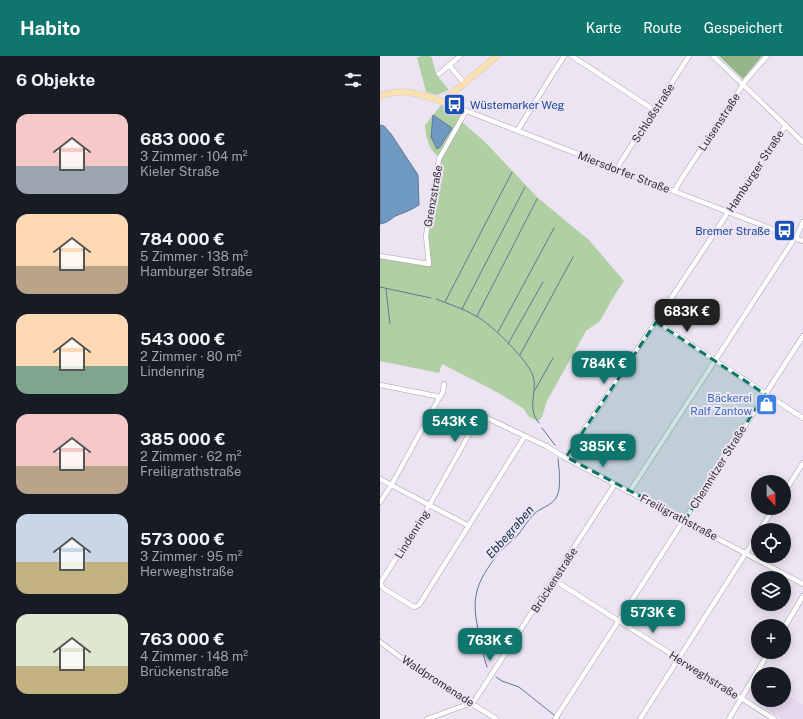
<!DOCTYPE html>
<html lang="de">
<head>
<meta charset="utf-8">
<style>
  :root { --surface:#171b24; --page:#20242c; --text:#f1f3f6; --muted:#9ea1a6; --accent:#0f766e }
  body { margin:0; font-family:"Public Sans",sans-serif; background:var(--page); color:var(--text); height:100vh; display:flex; flex-direction:column; font-size:15px; white-space:nowrap }
  * { box-sizing:border-box; margin:0 }
  p { font-size:13px; color:var(--muted) }
  .icon { flex:none; width:22px; height:22px; fill:none; stroke:currentColor; stroke-width:2; stroke-linecap:round; stroke-linejoin:round }
  .map { position:relative; flex:1; overflow:hidden }
  .panel { display:flex; flex-direction:column; background:var(--surface); width:380px }
  .panel>* { flex:none }
  .needle { width:26px; rotate:158deg }
  .controls { position:absolute; left:371px; top:419px; display:grid; gap:8px }
  .controls a { display:grid; place-items:center; width:40px; height:40px; border-radius:50%; background:var(--surface); box-shadow:0 2px 10px #0003; font-size:20px }
  .price { position:absolute; translate:-50% -34px; padding:0 9px; border-radius:8px; background:var(--accent); color:#fff; font-size:13px; line-height:26px; filter:drop-shadow(0 1px 2px #0008) }
  .price::after { content:''; position:absolute; left:50%; top:24px; width:12px; height:9px; margin-left:-6px; background:inherit; clip-path:polygon(0 0,100% 0,50% 100%) }
  .price.on { background:#222; color:#fff }
  ul { padding:0; list-style:none }
  li { display:flex; align-items:center; gap:12px; height:100px; padding:0 16px }
  li span { display:grid; place-items:center; flex:none; width:112px; height:80px; border-radius:12px; color:#555 }
  li>.icon { margin-inline-start:auto }
  span .icon { width:48px; height:48px; fill:#fffc; stroke-width:1 }
  li b { font-size:17px }
  h2 { display:flex; justify-content:space-between; align-items:center; height:48px; padding:0 16px; font-size:17px }
  header { display:flex; align-items:center; gap:24px; box-sizing:border-box; height:56px; padding:0 20px; background:var(--accent); color:#fff }
  header strong { font-size:19px }
  nav { display:flex; gap:22px; margin-inline-start:auto; font-size:14px }
  main { display:flex; flex:1; min-height:0 }
  .map>svg:first-child { display:block }
  .built { fill:#e6d8ee }
  .green { fill:#b0cfa3 }
  .forest { fill:#95b687 }
  .water { fill:#6f99c1; stroke:#5d7997 }
  .lines { fill:none; stroke-linecap:round; stroke-linejoin:round }
  .stream { stroke:#5d7997; stroke-width:1 }
  .minor-casing { stroke:#a69eab; stroke-width:5.5 }
  .major-casing { stroke:#cecdce; stroke-width:7 }
  .minor { stroke:#fff; stroke-width:4.5 }
  .major { stroke:#fae0b1; stroke-width:6 }
  .marked { fill:#0f766e; fill-opacity:0.2; stroke:#0f766e; stroke-width:3; stroke-dasharray:8 5; stroke-linejoin:round }
  .labels { text-anchor:middle; stroke-width:4; stroke-linejoin:round; paint-order:stroke }
  .transit-label { font-size:11px; fill:#164399; stroke:#ede4f3; text-anchor:start }
  .street-label { font-size:11px; fill:#322f34; stroke:#ede4f3 }
  .shop-label { font-size:11px; fill:#366cbe; stroke:#ede4f3; text-anchor:end }
  .water-label { font-size:12px; font-style:italic; fill:#0a2b47; stroke:#ede4f3 }
</style>
</head>
<body>
<header>
<strong>Habito</strong>
<nav><a>Karte</a><a>Route</a><a>Gespeichert</a></nav>
</header>
<main>
<section class="panel">
<h2>6 Objekte<svg class="icon" aria-label="filters" viewBox="0 0 24 24"><path d="M4 7h16M4 17h16"/><circle cx="9" cy="7" r="2"/><circle cx="15" cy="17" r="2"/></svg></h2>
<ul>
<li><span style="background:linear-gradient(#f6c9c9 65%,#9aa5b1 0)"><svg class="icon" aria-label="home" viewBox="0 0 24 24"><path d="M3 11l9-7 9 7M6 9v11h12V9"/></svg></span><div><b>683 000 €</b><p>3 Zimmer · 104 m²</p><p>Kieler Straße</p></div></li>
<li><span style="background:linear-gradient(#ffd9b3 65%,#b9a48a 0)"><svg class="icon" aria-label="home" viewBox="0 0 24 24"><path d="M3 11l9-7 9 7M6 9v11h12V9"/></svg></span><div><b>784 000 €</b><p>5 Zimmer · 138 m²</p><p>Hamburger Straße</p></div></li>
<li><span style="background:linear-gradient(#ffd9b3 65%,#7fa58c 0)"><svg class="icon" aria-label="home" viewBox="0 0 24 24"><path d="M3 11l9-7 9 7M6 9v11h12V9"/></svg></span><div><b>543 000 €</b><p>2 Zimmer · 80 m²</p><p>Lindenring</p></div></li>
<li><span style="background:linear-gradient(#f6c9c9 65%,#b9a48a 0)"><svg class="icon" aria-label="home" viewBox="0 0 24 24"><path d="M3 11l9-7 9 7M6 9v11h12V9"/></svg></span><div><b>385 000 €</b><p>2 Zimmer · 62 m²</p><p>Freiligrathstraße</p></div></li>
<li><span style="background:linear-gradient(#c9d6e8 60%,#c2b280 0)"><svg class="icon" aria-label="home" viewBox="0 0 24 24"><path d="M3 11l9-7 9 7M6 9v11h12V9"/></svg></span><div><b>573 000 €</b><p>3 Zimmer · 95 m²</p><p>Herweghstraße</p></div></li>
<li><span style="background:linear-gradient(#dfe7d0 65%,#c2b280 0)"><svg class="icon" aria-label="home" viewBox="0 0 24 24"><path d="M3 11l9-7 9 7M6 9v11h12V9"/></svg></span><div><b>763 000 €</b><p>4 Zimmer · 148 m²</p><p>Brückenstraße</p></div></li>
</ul>
</section>
<div class="map">
<svg width="423" height="663" viewBox="0 0 423 663">
  <rect width="100%" height="100%" fill="#ede4f3"/>
  <path class="built" d="M 404,637 L 423,649 L 423,663 L 402,663 L 385,652 L 390,644 L 404,644 Z"/>
  <g class="green">
    <path d="M 41,0 L 50,0 L 52,2 L 56,18 L 69,34 L 57,39 L 46,36 L 37,2 Z"/>
    <path d="M 62,48 L 82,59 L 83,67 L 104,85 L 158,142 L 209,184 L 244,225 L 234,240 L 220,265 L 206,275 L 167,345 L 162,361 L 158,365 L 149,361 L 144,353 L 135,347 L 113,334 L 62,308 L 59,317 L 0,305 L 0,202 L 49,210 L 47,180 L 61,102 C 49,96 46,81 45,69 Z"/>
  </g>
  <path class="forest" d="M 339,0 L 382,0 L 363,23 Z"/>
  <g class="water">
    <path d="M 53,59 L 72,72 L 60,91 L 57,93 L 51,81 Z"/>
    <path d="M 0,69 L 4,70 L 11,78 L 38,119 L 39,149 C 32,154 25,156 18,159 C 10,162 11,166 0,168 Z"/>
  </g>
  <g class="lines">
    <g class="stream">
      <path d="M 0,231 L 51,242"/>
      <path d="M 6,233 L 10,268"/>
      <path d="M 56,243 C 69,248 84,253 96,260 C 111,268 148,304 153,320 C 158,336 146,352 159,367"/>
      <path d="M 65,246 L 132,116"/>
      <path d="M 82,253 L 145,131"/>
      <path d="M 97,260 L 157,143"/>
      <path d="M 118,276 L 174,172"/>
      <path d="M 128,288 L 163,226"/>
      <path d="M 140,299 L 193,201"/>
      <path d="M 155,334 L 173,302"/>
      <path d="M 162,372 L 175,389"/>
      <path d="M 107,611 C 103,601 103,591 100,581 C 90,543 95,527 119,497 C 124,491 131,486 137,480 C 143,473 147,465 154,458 C 160,452 171,450 176,442 C 182,432 179,414 178,403"/>
      <path d="M 116,621 L 122,625 L 139,631 L 174,659"/>
    </g>
    <defs>
      <g id="minor">
        <path d="M 192,0 L 274,54"/>
        <path d="M 333,0 L 423,86"/>
        <path d="M 69,9 L 84,27"/>
        <path d="M 59,18 L 80,0"/>
        <path d="M 66,47 L 423,185"/>
        <path d="M 137,75 L 184,0"/>
        <path d="M 237,114 L 240,107 L 309,0"/>
        <path d="M 295,136 L 297,130 L 366,24 L 387,0"/>
        <path d="M 416,182 L 423,166"/>
        <path d="M 0,200 L 49,208 L 46,180 L 59,103 L 86,55"/>
        <path d="M 276,266 L 423,362"/>
        <path d="M 0,329 L 56,340 L 59,342 L 12,428 L 0,446"/>
        <path d="M 59,342 L 63,336 L 64,328"/>
        <path d="M 145,380 L 39,549 L 34,551 L 3,532 L 1,529 L 1,526 L 50,448 L 96,366 L 102,361 L 105,361 L 166,390 L 182,400 L 423,528"/>
        <path d="M 186,401 L 345,161 L 349,153 L 406,69"/>
        <path d="M 0,423 L 89,470"/>
        <path d="M 250,435 L 411,188 L 414,181"/>
        <path d="M 404,437 L 423,407"/>
        <path d="M 380,474 L 394,452"/>
        <path d="M 174,524 L 394,663"/>
        <path d="M 404,572 L 423,540"/>
        <path d="M 0,586 L 31,609 L 116,663"/>
        <path d="M 47,663 L 91,647 L 95,644 L 235,428"/>
        <path d="M 175,663 L 423,280"/>
        <path d="M 260,663 L 378,478"/>
        <path d="M 349,663 L 389,596"/>
      </g>
      <path id="major" d="M 0,40 C 23,31 43,39 66,47 L 69,40 L 117,0"/>
    </defs>
    <use href="#minor" class="minor-casing"/>
    <use href="#major" class="major-casing"/>
    <use href="#minor" class="minor"/>
    <use href="#major" class="major"/>
  </g>
  <path class="marked" d="M 276,266 L 385,338 L 305,464 L 186,401 Z"/>
  <defs>
    <symbol id="bus-square" viewBox="-11 -11 22 22"><rect x="-9" y="-9" width="18" height="18" rx="4" fill="#1a4fb4" stroke="#ede4f3"/><path d="M-5-6H5V4H4V6H2V4H-2V6H-4V4H-5ZM-3.5-4V0h7V-4ZM-3.5 1.2v1.5H-2V1.2ZM2 1.2v1.5H3.5V1.2Z" fill="#fff"/></symbol>
    <symbol id="shop-square" viewBox="-11 -11 22 22"><rect x="-9" y="-9" width="18" height="18" rx="4" fill="#3f7fe0" stroke="#ede4f3"/><path d="M-5-2.5h2.3a2.7 3.5 0 0 1 5.4 0H5L5.5 6h-11ZM-1.5-2.5h3a1.5 2.3 0 0 0-3 0Z" fill="#fff"/></symbol>
  </defs>
  <g fill-rule="evenodd">
    <use href="#bus-square" x="62" y="36" width="25" height="25"/>
    <use href="#bus-square" x="392" y="162" width="25" height="25"/>
    <use href="#shop-square" x="374" y="336" width="25" height="25"/>
  </g>
  <g class="labels">
    <g class="transit-label">
      <text x="90" y="53">Wüstemarker Weg</text>
      <text x="390" y="179" text-anchor="end">Bremer Straße</text>
    </g>
    <g class="street-label">
      <text transform="translate(273 57) rotate(-57)" y="4">Schloßstraße</text>
      <text transform="translate(339 66) rotate(-57)" y="4">Luisenstraße</text>
      <text transform="translate(375 115) rotate(-57)" y="4">Hamburger Straße</text>
      <text transform="translate(244 116) rotate(21)" y="4">Miersdorfer Straße</text>
      <text transform="translate(53 140) rotate(-80)" y="4">Grenzstraße</text>
      <text transform="translate(338 411) rotate(-58)" y="4">Chemnitzer Straße</text>
      <text transform="translate(299 461) rotate(28)" y="4">Freiligrathstraße</text>
      <text transform="translate(32 478) rotate(-58)" y="4">Lindenring</text>
      <text transform="translate(174 524) rotate(-57)" y="4">Brückenstraße</text>
      <text transform="translate(324 619) rotate(32)" y="4">Herweghstraße</text>
      <text transform="translate(58 625) rotate(33)" y="4">Waldpromenade</text>
    </g>
    <g class="shop-label">
      <text x="372" y="346">Bäckerei<tspan x="372" dy="13">Ralf Zantow</tspan></text>
    </g>
    <g class="water-label">
      <text transform="translate(130 476) rotate(-49)" y="4">Ebbegraben</text>
    </g>
  </g>
</svg>
<div class="controls">
<a><svg class="needle" viewBox="-14 -14 28 28"><path d="M0-13l5 13h-10z" fill="#e53935"/><path d="M0 13l5-13h-10z" fill="#9ea1a6"/></svg></a>
<a><svg class="icon" aria-label="locate" viewBox="0 0 24 24"><circle cx="12" cy="12" r="6"/><path d="M12 2v4M12 18v4M2 12h4M18 12h4"/></svg></a>
<a><svg class="icon" aria-label="layers" viewBox="0 0 24 24"><path d="M12 4l9 5-9 5-9-5zM3 14l9 5 9-5"/></svg></a>
<a>+</a>
<a>−</a>
</div>
<b class="price on" style="left:307px;top:277px">683K €</b>
<b class="price" style="left:224px;top:329px">784K €</b>
<b class="price" style="left:75px;top:387px">543K €</b>
<b class="price" style="left:223px;top:412px">385K €</b>
<b class="price" style="left:273px;top:578px">573K €</b>
<b class="price" style="left:110px;top:606px">763K €</b>
</div>
</main>
</body>
</html>
